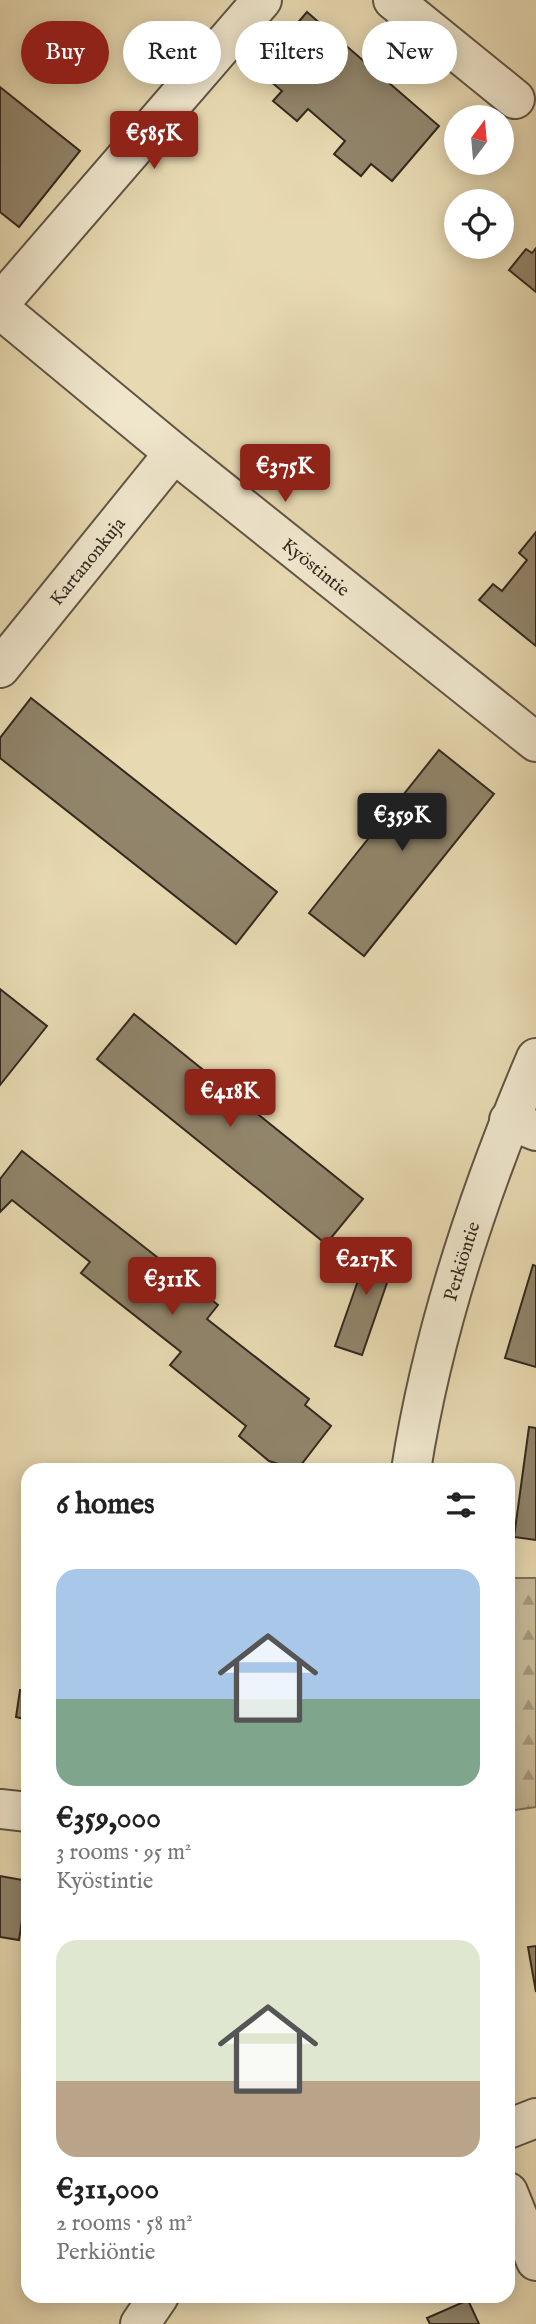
<!DOCTYPE html>
<html lang="en">
<head>
<meta charset="utf-8">
<style>
  :root { --surface:#fff; --page:#f2f2f2; --text:#222; --muted:#767676; --accent:#8f2418 }
  body { margin:0; font-family:"IM FELL English",serif; background:var(--page); color:var(--text); height:100vh; display:flex; flex-direction:column; font-size:26px; white-space:nowrap }
  * { box-sizing:border-box; margin:0 }
  p { font-size:23px; color:var(--muted) }
  .icon { flex:none; width:38px; height:38px; fill:none; stroke:currentColor; stroke-width:2; stroke-linecap:round; stroke-linejoin:round }
  .map { position:relative; flex:1; overflow:hidden }
  .side { position:absolute; left:21px; top:1463px; width:494px; height:840px; display:flex; flex-direction:column; background:var(--surface); border-radius:21px; box-shadow:0 4px 18px #0003 }
  .side>* { flex:none }
  .guide { position:absolute; left:21px; top:21px; width:495px; height:63px; display:flex; gap:14px }
  .needle { width:46px; rotate:16deg }
  .buttons { position:absolute; left:444px; top:105px; display:grid; gap:14px }
  .buttons a { display:grid; place-items:center; width:70px; height:70px; border-radius:50%; background:var(--surface); box-shadow:0 4px 18px #0003; font-size:35px }
  .price { position:absolute; translate:-50% -60px; padding:0 16px; border-radius:7px; background:var(--accent); color:#fff; font-size:23px; line-height:46px; filter:drop-shadow(0 2px 4px #0008) }
  .price::after { content:''; position:absolute; left:50%; top:42px; width:21px; height:16px; margin-left:-10px; background:inherit; clip-path:polygon(0 0,100% 0,50% 100%) }
  .price.on { background:#222; color:#fff }
  ul { padding:0; list-style:none }
  li { display:grid; align-content:center; gap:14px; height:371px; padding:0 35px }
  li span { display:grid; place-items:center; height:217px; border-radius:21px; color:#555 }
  li>.icon { margin-inline-start:auto }
  span .icon { width:126px; height:126px; fill:#fffc; stroke-width:1 }
  li b { font-size:30px }
  h2 { display:flex; justify-content:space-between; align-items:center; height:84px; padding:0 35px; font-size:30px }
  .tag { padding:0 24px; border-radius:32px; background:var(--surface); box-shadow:0 4px 18px #0003; font-size:24px; line-height:63px }
  .tag.on { background:var(--accent); color:#fff }
  .map>svg:first-child { display:block }
  .forest { fill:url(#forest-firs); stroke:#7e725c; stroke-width:2 }
  .building { fill:#91856b; stroke:#34291f; stroke-width:2 }
  .lines { fill:none; stroke-linecap:round; stroke-linejoin:round }
  .minor-casing { stroke:#615544; stroke-width:42 }
  .tertiary-casing { stroke:#615544; stroke-width:42 }
  .minor { stroke:#efe6cc; stroke-width:38 }
  .tertiary { stroke:#efe6cc; stroke-width:38 }
  .labels { text-anchor:middle; stroke-width:5; stroke-linejoin:round; paint-order:stroke }
  .street-label { font-size:19px; fill:#34291f; stroke:#efe6cc }
</style>
</head>
<body>
<div class="map">
<svg width="536" height="2324" viewBox="0 0 536 2324">
  <defs>
    <pattern id="forest-firs" width="22" height="20" patternUnits="userSpaceOnUse" patternTransform="scale(1.75)"><rect width="22" height="20" fill="#c9bb98"/><path d="M5 1l3.5 6h-7zM16 11l3.5 6h-7z" fill="#a4987b"/></pattern>
  </defs>
  <rect width="100%" height="100%" fill="#e7d9b1"/>
  <filter id="stains"><feTurbulence type="fractalNoise" baseFrequency=".00286" numOctaves="4"/><feColorMatrix values="0 0 0 0 .2 0 0 0 0 .09 0 0 0 0 .02 0 0 0 .5 -.17"/></filter>
  <radialGradient id="worn" r=".72"><stop offset=".6" stop-color="#630" stop-opacity="0"/><stop offset="1" stop-color="#630" stop-opacity=".3"/></radialGradient>
  <path class="forest" d="M 508,1578 L 536,1578 L 536,1807 L 508,1811 Z"/>
  <g class="building">
    <path d="M 307,12 L 439,126 L 392,181 L 371,164 L 361,176 L 334,154 L 345,141 L 308,109 L 297,121 L 273,101 L 282,91 L 257,70 Z"/>
    <path d="M 0,87 L 80,151 L 19,227 L 0,212 Z"/>
    <path d="M 536,248 L 536,292 L 509,270 L 526,249 L 532,253 Z"/>
    <path d="M 536,532 L 536,646 L 479,600 L 493,584 L 502,591 L 527,560 L 519,553 Z"/>
    <path d="M 31,698 L 277,892 L 236,944 L 0,758 L 0,738 Z"/>
    <path d="M 439,750 L 494,794 L 364,956 L 309,913 Z"/>
    <path d="M 0,989 L 47,1026 L 0,1085 Z"/>
    <path d="M 134,1014 L 363,1199 L 326,1244 L 97,1059 Z"/>
    <path d="M 22,1151 L 218,1305 L 207,1319 L 309,1399 L 305,1405 L 331,1426 L 297,1470 L 269,1461 L 239,1436 L 246,1426 L 170,1365 L 181,1352 L 81,1273 L 90,1262 L 12,1200 L 0,1212 L 0,1179 Z"/>
    <path d="M 369,1244 L 397,1254 L 362,1355 L 335,1346 L 360,1275 L 351,1272 L 357,1252 L 365,1255 Z"/>
    <path d="M 533,1265 L 536,1266 L 536,1367 L 505,1358 Z"/>
    <path d="M 529,1427 L 536,1428 L 536,1540 L 514,1537 Z"/>
    <path d="M 20,1690 L 28,1691 L 28,1720 L 16,1717 Z"/>
    <path d="M 0,1876 L 28,1881 L 19,1940 L 0,1937 Z"/>
    <path d="M 536,1946 L 536,1992 L 528,1947 Z"/>
    <path d="M 468,2300 L 479,2324 L 430,2324 L 427,2318 Z"/>
  </g>
  <g class="lines">
    <defs>
      <g id="minor">
        <path d="M 393,0 L 515,99"/>
        <path d="M 0,303 L 262,0"/>
        <path id="s1" d="M 0,309 L 174,453 L 536,742"/>
        <path id="s2" d="M 0,668 L 174,453"/>
        <path d="M 509,1120 L 536,1131"/>
        <path d="M 0,1809 L 28,1812"/>
        <path d="M 508,2129 L 536,2118"/>
        <path d="M 140,2324 L 159,2296"/>
      </g>
      <g id="tertiary">
        <path id="s3" d="M 411,1470 C 433,1329 480,1189 536,1058"/>
        <path d="M 508,2192 L 536,2261"/>
      </g>
    </defs>
    <use href="#minor" class="minor-casing"/>
    <use href="#tertiary" class="tertiary-casing"/>
    <use href="#minor" class="minor"/>
    <use href="#tertiary" class="tertiary"/>
  </g>
  <g class="labels">
    <g class="street-label">
      <text dy="7" stroke="none"><textPath href="#s2" startOffset="138">Kartanonkuja</textPath></text>
      <text dy="7" stroke="none"><textPath href="#s1" startOffset="408">Kyöstintie</textPath></text>
      <text dy="7" stroke="none"><textPath href="#s3" startOffset="215">Perkiöntie</textPath></text>
    </g>
  </g>
  <rect width="100%" height="100%" filter="url(#stains)"/>
  <rect width="100%" height="100%" fill="url(#worn)"/>
</svg>
<div class="buttons">
<a><svg class="needle" viewBox="-14 -14 28 28"><path d="M0-13l5 13h-10z" fill="#e53935"/><path d="M0 13l5-13h-10z" fill="#767676"/></svg></a>
<a><svg class="icon" aria-label="locate" viewBox="0 0 24 24"><circle cx="12" cy="12" r="6"/><path d="M12 2v4M12 18v4M2 12h4M18 12h4"/></svg></a>
</div>
<b class="price" style="left:154px;top:171px">€585K</b>
<b class="price" style="left:285px;top:504px">€375K</b>
<b class="price on" style="left:402px;top:853px">€359K</b>
<b class="price" style="left:230px;top:1129px">€418K</b>
<b class="price" style="left:366px;top:1297px">€217K</b>
<b class="price" style="left:172px;top:1317px">€311K</b>
<div class="guide">
<a class="tag on">Buy</a>
<a class="tag">Rent</a>
<a class="tag">Filters</a>
<a class="tag">New</a>
</div>
<section class="side">
<h2>6 homes<svg class="icon" aria-label="filters" viewBox="0 0 24 24"><path d="M4 7h16M4 17h16"/><circle cx="9" cy="7" r="2"/><circle cx="15" cy="17" r="2"/></svg></h2>
<ul>
<li><span style="background:linear-gradient(#a9c7e8 60%,#7fa58c 0)"><svg class="icon" aria-label="home" viewBox="0 0 24 24"><path d="M3 11l9-7 9 7M6 9v11h12V9"/></svg></span><div><b>€359,000</b><p>3 rooms · 95 m²</p><p>Kyöstintie</p></div></li>
<li><span style="background:linear-gradient(#dfe7d0 65%,#b9a48a 0)"><svg class="icon" aria-label="home" viewBox="0 0 24 24"><path d="M3 11l9-7 9 7M6 9v11h12V9"/></svg></span><div><b>€311,000</b><p>2 rooms · 58 m²</p><p>Perkiöntie</p></div></li>
</ul>
</section>
</div>
</body>
</html>
